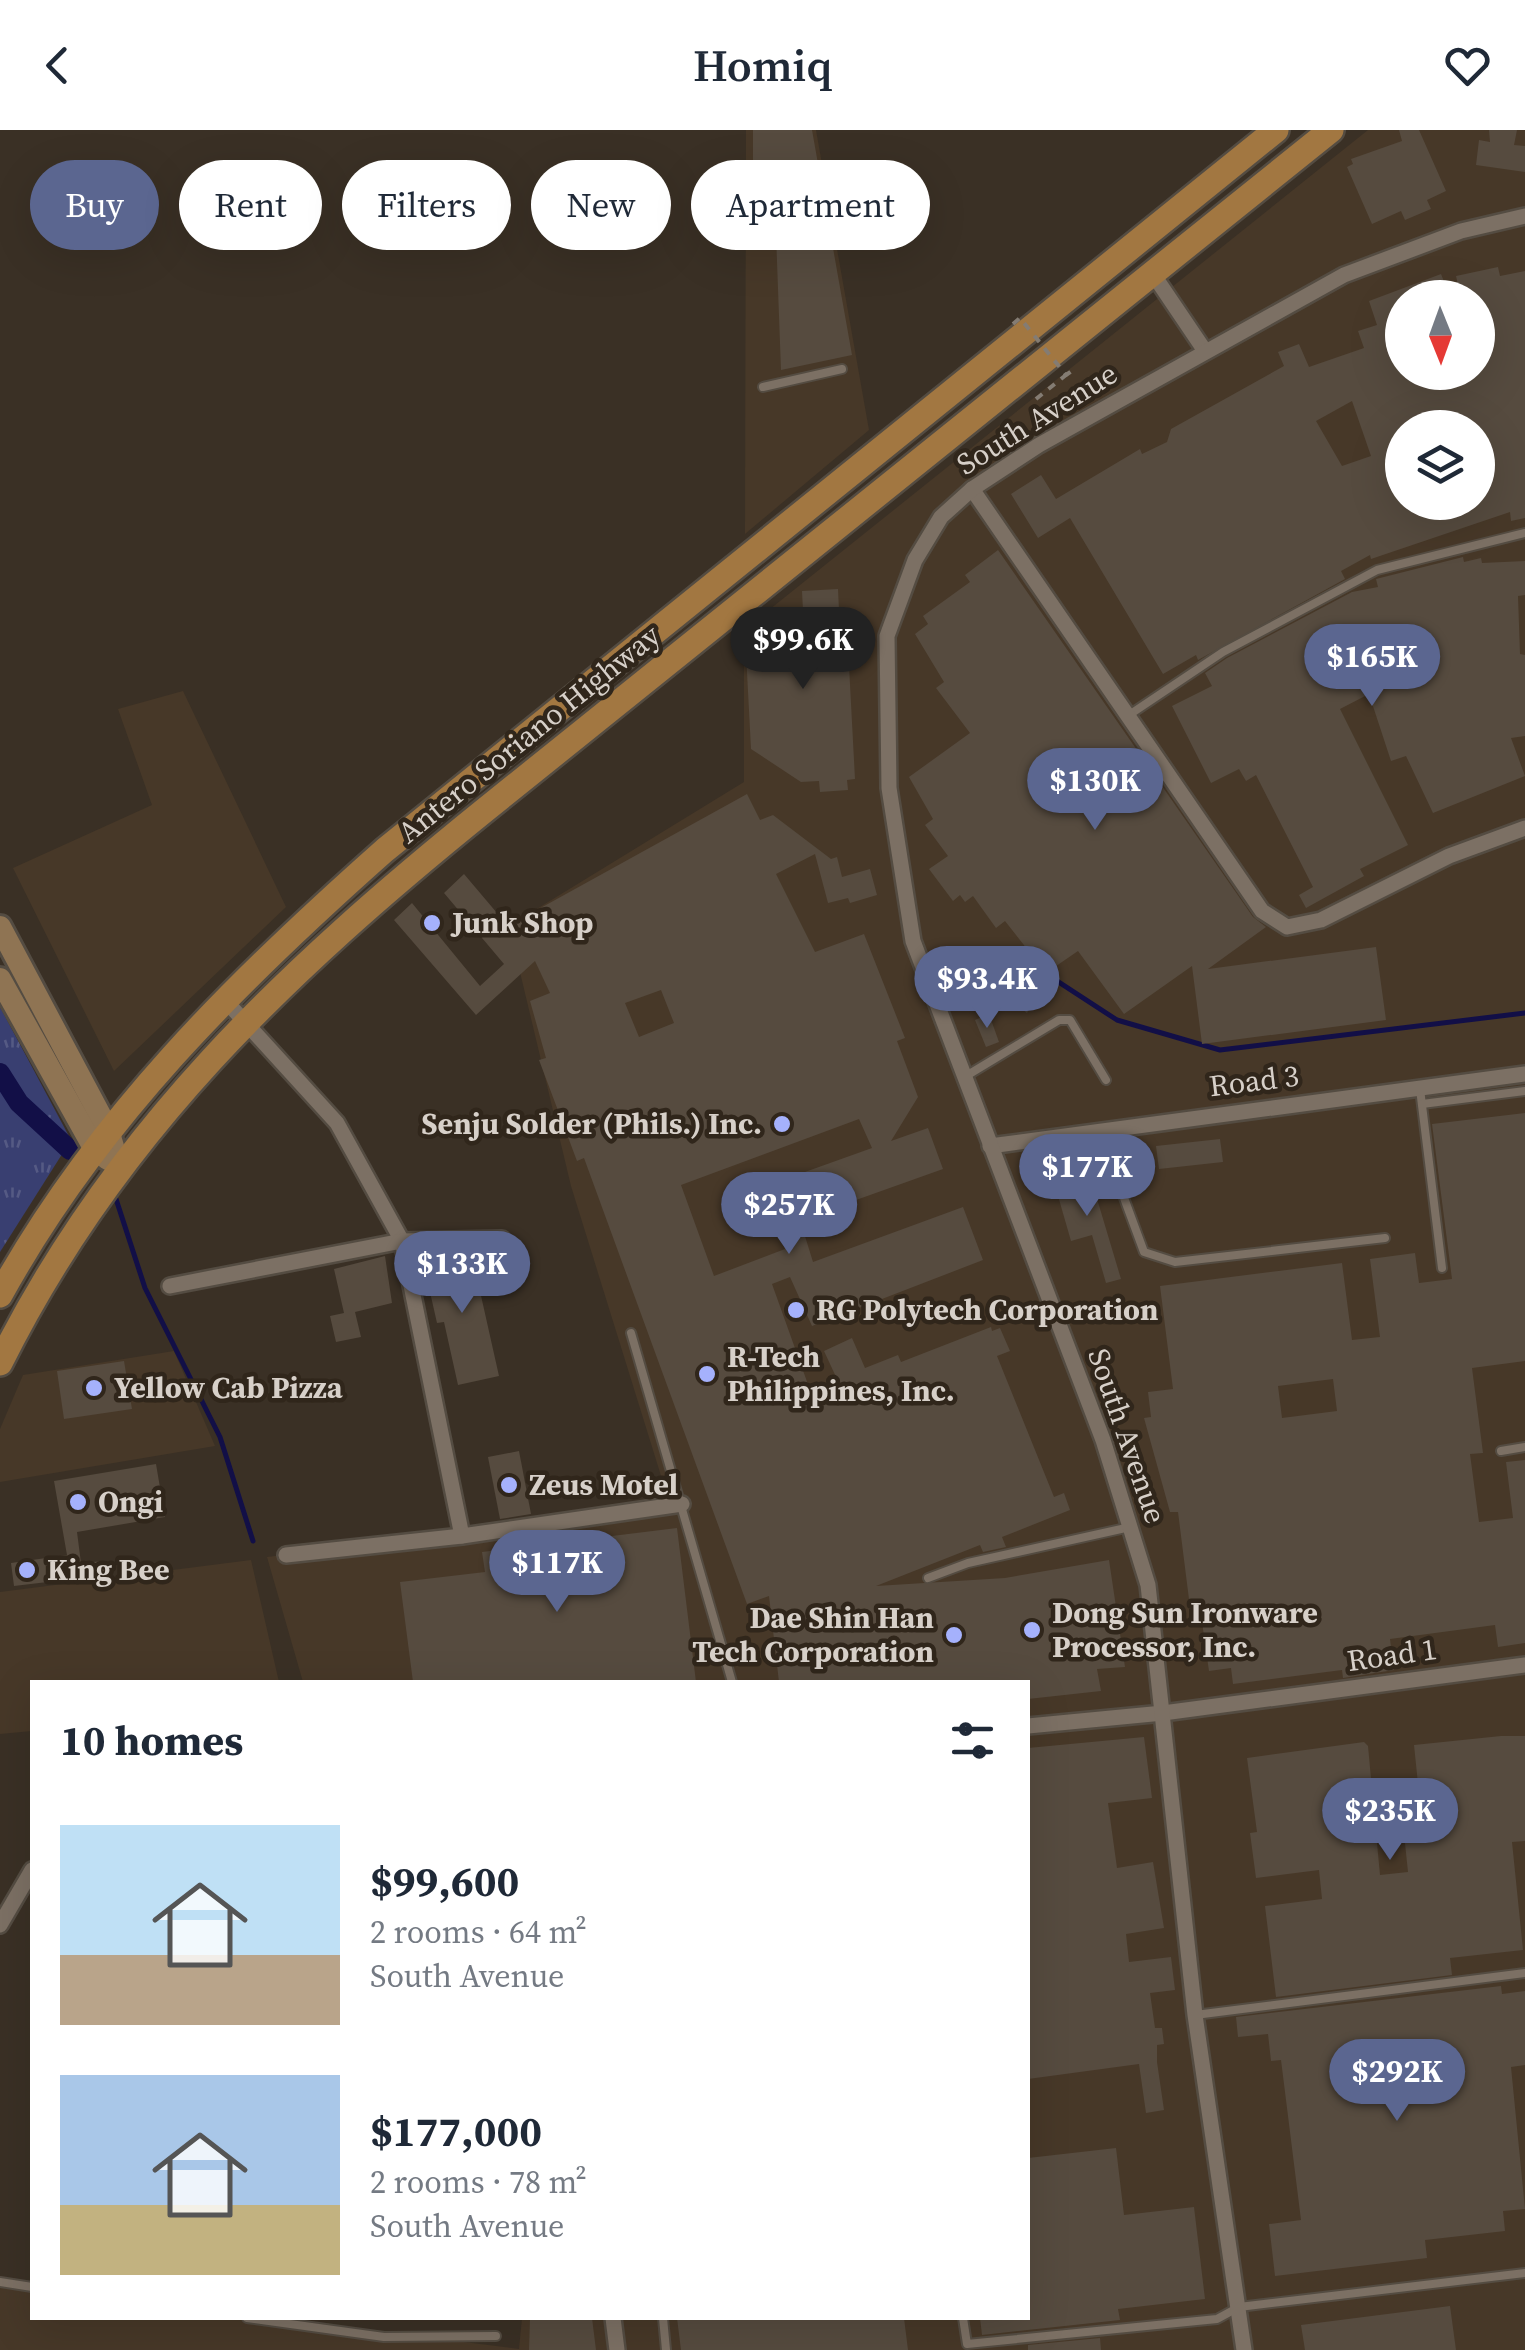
<!DOCTYPE html>
<html lang="en">
<head>
<meta charset="utf-8">
<style>
  :root { --surface:#fff; --page:#f2f2f3; --text:#1f2937; --muted:#747a83; --accent:#5b6690 }
  body { margin:0; font-family:"Source Serif 4",serif; background:var(--page); color:var(--text); height:100vh; display:flex; flex-direction:column; font-size:38px; white-space:nowrap }
  * { box-sizing:border-box; margin:0 }
  p { font-size:32px; color:var(--muted) }
  .icon { flex:none; width:55px; height:55px; fill:none; stroke:currentColor; stroke-width:2; stroke-linecap:round; stroke-linejoin:round }
  .map { position:relative; flex:1; overflow:hidden }
  .panel { position:absolute; left:30px; top:1550px; width:1000px; height:640px; display:flex; flex-direction:column; background:var(--surface); border-radius:0px; box-shadow:0 10px 40px #0002 }
  .panel>* { flex:none }
  .top-card { position:absolute; left:30px; top:30px; width:1000px; height:90px; display:flex; gap:20px }
  .needle { width:65px; rotate:179deg }
  .fabs { position:absolute; left:1385px; top:150px; display:grid; gap:20px }
  .fabs a { display:grid; place-items:center; width:110px; height:110px; border-radius:50%; background:var(--surface); box-shadow:0 10px 40px #0002; font-size:50px }
  .price { position:absolute; translate:-50% -85px; padding:0 22px; border-radius:35px; background:var(--accent); color:#fff; font-size:32px; line-height:65px; filter:drop-shadow(0 2px 5px #0008) }
  .price::after { content:''; position:absolute; left:50%; top:60px; width:30px; height:22px; margin-left:-15px; background:inherit; clip-path:polygon(0 0,100% 0,50% 100%) }
  .price.current { background:#222; color:#fff }
  ul { padding:0; list-style:none }
  li { display:flex; align-items:center; gap:30px; height:250px; padding:0 30px }
  li span { display:grid; place-items:center; flex:none; width:280px; height:200px; border-radius:0px; color:#555 }
  li>.icon { margin-inline-start:auto }
  span .icon { width:120px; height:120px; fill:#fffc; stroke-width:1 }
  li b { font-size:42px }
  h2 { display:flex; justify-content:space-between; align-items:center; height:120px; padding:0 30px; font-size:42px }
  .pill { padding:0 35px; border-radius:45px; background:var(--surface); box-shadow:0 10px 40px #0002; font-size:35px; line-height:90px }
  .pill.current { background:var(--accent); color:#fff }
  header { display:flex; justify-content:space-between; align-items:center; height:130px; padding:0 30px; background:var(--surface); font-size:45px; font-weight:600 }
  .map>svg:first-child { display:block }
  .built { fill:#473828; fill-rule:evenodd }
  .grass { fill:url(#grass-tufts) }
  .lines { fill:none; stroke-linecap:round; stroke-linejoin:round }
  .stream { stroke:#120f47; stroke-width:5 }
  .canal { stroke:#120f47; stroke-width:20 }
  .building { fill:#564b3f; fill-rule:evenodd }
  .lane-casing { stroke:#544c42; stroke-width:12 }
  .street-casing { stroke:#544c42; stroke-width:20 }
  .secondary-casing { stroke:#544c42; stroke-width:28 }
  .primary-casing { stroke:#544c42; stroke-width:30 }
  .path { stroke:#847c73; stroke-width:4; stroke-dasharray:8 8; stroke-linecap:butt }
  .lane { stroke:#7c7064; stroke-width:8 }
  .street { stroke:#7c7064; stroke-width:15 }
  .secondary { stroke:#8f7453; stroke-width:22 }
  .primary { stroke:#a27741; stroke-width:25 }
  .path-bridge { stroke:#847c73; stroke-width:4; stroke-dasharray:8 8; stroke-linecap:butt }
  .poi-dot { fill:#a5b1fc; stroke:#30261b; stroke-width:4 }
  .labels { text-anchor:middle; stroke-width:9; stroke-linejoin:round; paint-order:stroke }
  .street-label { font-size:30px; fill:#d7d0c9; stroke:#30261b }
  .poi-label { font-size:30px; font-weight:bold; fill:#d7d0c9; stroke:#30261b; text-anchor:start }
</style>
</head>
<body>
<header><svg class="icon" aria-label="back" viewBox="0 0 24 24"><path d="M15 5l-7 7 7 7"/></svg>Homiq<svg class="icon" aria-label="heart" viewBox="0 0 24 24"><path d="M12 20l-8-8c-3-5 5-10 8-4 3-6 11-1 8 4z"/></svg></header>
<div class="map">
<svg width="1525" height="2220" viewBox="0 0 1525 2220">
  <defs>
    <pattern id="grass-tufts" width="24" height="20" patternUnits="userSpaceOnUse" patternTransform="scale(2.5)"><rect width="24" height="20" fill="#393f71"/><path d="M3 7l-1-3M5 7V3M7 7l1-3M15 17l-1-3M17 17v-4M19 17l1-3" fill="none" stroke="#555a84"/></pattern>
  </defs>
  <rect width="100%" height="100%" fill="#3a3025"/>
  <g class="built">
    <path d="M 746,0 L 816,0 L 869,300 L 745,404 Z"/>
    <path d="M 1368,0 L 1525,0 L 1525,2220 L 0,2220 L 0,2152 L 32,2156 L 32,2188 L 272,2188 L 519,2219 L 522,2188 L 1028,2188 L 1028,1552 L 303,1552 L 267,1427 L 671,1378 L 571,1056 L 509,796 L 744,652 L 744,500 ZM 1402,168 L 1478,168 L 1478,242 L 1402,242 ZM 1402,298 L 1478,298 L 1478,372 L 1402,372 Z"/>
    <path d="M 183,561 L 286,777 L 114,941 L 13,738 L 152,675 L 118,579 Z"/>
    <path d="M 174,1221 L 215,1316 L 0,1352 L 0,1299 L 23,1245 Z"/>
    <path d="M 251,1430 L 279,1552 L 32,1552 L 32,1601 L 0,1604 L 0,1462 Z"/>
  </g>
  <path class="grass" d="M 0,877 L 71,1010 L 0,1122 Z"/>
  <g class="lines">
    <g class="stream">
      <path d="M 1014,823 L 1117,890 L 1220,920 L 1525,883"/>
      <path d="M 116,1069 L 145,1158 L 220,1307 L 253,1411"/>
    </g>
    <path class="canal" d="M 0,943 L 19,973 L 70,1020"/>
  </g>
  <g class="building">
    <path d="M 753,0 L 812,0 L 852,225 L 781,240 L 774,50 L 753,53 Z"/>
    <path d="M 1399,0 L 1419,0 L 1446,61 L 1427,70 L 1431,79 L 1405,90 L 1401,81 L 1372,94 L 1347,37 L 1353,34 L 1351,29 L 1402,11 Z"/>
    <path d="M 1489,0 L 1517,0 L 1514,15 L 1525,16 L 1525,42 L 1476,35 L 1479,10 L 1490,12 Z"/>
    <path d="M 1498,137 L 1500,146 L 1525,141 L 1525,388 L 1511,391 L 1510,382 L 1371,429 L 1370,425 L 1341,441 L 1345,449 L 1198,530 L 1196,525 L 1163,544 L 1070,388 L 1038,408 L 1011,364 L 1041,345 L 1056,369 L 1140,319 L 1142,324 L 1167,312 L 1171,299 L 1284,236 L 1278,222 L 1299,214 L 1309,237 L 1364,218 L 1358,201 L 1377,195 L 1369,171 L 1441,144 L 1447,159 L 1425,168 L 1402,168 L 1402,242 L 1478,242 L 1478,168 L 1461,168 L 1456,146 ZM 1352,271 L 1371,326 L 1342,336 L 1316,291 ZM 1402,298 L 1478,298 L 1478,372 L 1402,372 Z"/>
    <path d="M 998,420 L 1253,787 L 1266,797 L 1208,839 L 1376,817 L 1386,890 L 1202,914 L 1192,836 L 1124,884 L 1078,821 L 1046,843 L 1005,791 L 996,798 L 973,766 L 965,772 L 960,765 L 953,771 L 929,739 L 948,726 L 925,695 L 933,689 L 909,647 L 970,603 L 936,558 L 944,552 L 915,504 L 928,494 L 923,486 L 970,452 L 965,445 Z"/>
    <path d="M 1463,427 L 1464,432 L 1481,428 L 1482,433 L 1525,431 L 1525,465 L 1518,466 L 1520,524 L 1525,525 L 1525,606 L 1511,608 L 1525,646 L 1433,683 L 1406,626 L 1391,631 L 1369,564 L 1340,579 L 1408,715 L 1360,739 L 1364,746 L 1306,778 L 1299,765 L 1313,757 L 1256,645 L 1246,651 L 1239,639 L 1211,653 L 1172,576 L 1212,556 L 1205,543 L 1227,528 L 1352,462 L 1378,457 L 1376,449 Z"/>
    <path d="M 838,459 L 839,480 L 846,479 L 855,649 L 847,650 L 848,660 L 820,662 L 819,651 L 801,652 L 751,619 L 745,504 L 769,483 L 803,481 L 802,461 Z"/>
    <path d="M 747,664 L 760,690 L 773,685 L 831,729 L 837,727 L 842,747 L 870,739 L 877,765 L 850,773 L 848,768 L 828,773 L 815,724 L 776,744 L 815,822 L 864,804 L 905,908 L 897,911 L 918,967 L 891,1011 L 928,998 L 943,1039 L 800,1090 L 813,1132 L 963,1077 L 983,1130 L 812,1196 L 790,1147 L 772,1154 L 810,1260 L 837,1249 L 824,1221 L 852,1208 L 865,1238 L 898,1225 L 901,1232 L 991,1197 L 992,1201 L 1000,1198 L 1010,1221 L 997,1226 L 1054,1367 L 1064,1363 L 1070,1380 L 1002,1407 L 1006,1417 L 983,1422 L 980,1415 L 876,1456 L 1005,1448 L 1109,1430 L 1125,1537 L 1097,1539 L 1101,1561 L 1028,1569 L 1028,1552 L 779,1552 L 769,1466 L 747,1474 L 584,1028 L 577,1031 L 539,930 L 546,928 L 530,871 L 550,863 L 535,831 L 476,885 L 394,790 L 412,773 L 480,856 L 504,834 L 444,763 L 464,744 L 508,796 ZM 661,860 L 674,893 L 639,907 L 625,873 ZM 859,989 L 872,1018 L 763,1057 L 785,1119 L 714,1146 L 681,1055 Z"/>
    <path d="M 1018,851 L 1036,865 L 1027,883 L 1006,867 Z"/>
    <path d="M 989,884 L 999,912 L 986,917 L 975,890 Z"/>
    <path d="M 1525,983 L 1525,1231 L 1472,1238 L 1483,1323 L 1470,1324 L 1479,1392 L 1513,1388 L 1506,1332 L 1525,1330 L 1525,1513 L 1498,1517 L 1495,1495 L 1390,1509 L 1394,1540 L 1343,1548 L 1342,1540 L 1233,1554 L 1231,1538 L 1209,1541 L 1202,1492 L 1192,1493 L 1178,1382 L 1170,1382 L 1144,1288 L 1151,1287 L 1148,1262 L 1173,1259 L 1160,1156 L 1342,1133 L 1352,1210 L 1380,1207 L 1370,1129 L 1415,1123 L 1419,1153 L 1452,1149 L 1432,994 ZM 1333,1249 L 1337,1281 L 1282,1288 L 1278,1256 Z"/>
    <path d="M 1220,1009 L 1223,1032 L 1159,1039 L 1156,1016 Z"/>
    <path d="M 1089,1042 L 1121,1149 L 1106,1153 L 1092,1105 L 1071,1111 L 1054,1052 Z"/>
    <path d="M 471,1121 L 499,1246 L 458,1255 L 444,1192 L 437,1193 L 423,1131 Z"/>
    <path d="M 385,1126 L 392,1173 L 355,1182 L 361,1207 L 336,1212 L 330,1186 L 344,1183 L 334,1139 Z"/>
    <path d="M 124,1231 L 132,1279 L 64,1289 L 57,1241 Z"/>
    <path d="M 519,1321 L 531,1384 L 500,1389 L 488,1327 Z"/>
    <path d="M 156,1334 L 165,1387 L 77,1402 L 81,1433 L 105,1431 L 106,1445 L 14,1456 L 11,1433 L 67,1425 L 54,1351 Z"/>
    <path d="M 677,1398 L 696,1552 L 413,1552 L 400,1452 L 485,1442 L 482,1422 Z"/>
    <path d="M 1501,1606 L 1525,1606 L 1525,1711 L 1512,1712 L 1523,1820 L 1450,1828 L 1452,1845 L 1276,1867 L 1265,1776 L 1322,1769 L 1319,1740 L 1256,1748 L 1250,1703 L 1257,1702 L 1247,1628 L 1364,1612 L 1368,1616 L 1380,1745 L 1408,1742 L 1401,1675 L 1420,1673 L 1414,1615 Z"/>
    <path d="M 1144,1607 L 1152,1668 L 1108,1673 L 1117,1738 L 1153,1732 L 1164,1798 L 1126,1804 L 1129,1832 L 1171,1827 L 1175,1860 L 1150,1863 L 1155,1898 L 1162,1898 L 1164,1914 L 1157,1915 L 1157,1932 L 1164,1980 L 1146,1983 L 1139,1934 L 1028,1949 L 1028,1618 Z"/>
    <path d="M 1501,1856 L 1502,1864 L 1525,1861 L 1525,1935 L 1511,1937 L 1525,2079 L 1503,2081 L 1505,2101 L 1425,2110 L 1427,2128 L 1275,2146 L 1269,2094 L 1301,2090 L 1281,1930 L 1271,1931 L 1268,1904 L 1238,1907 L 1236,1887 Z"/>
    <path d="M 1116,2018 L 1124,2085 L 1194,2077 L 1205,2169 L 1118,2179 L 1120,2190 L 982,2205 L 980,2188 L 1028,2188 L 1028,2028 Z"/>
    <path d="M 1450,2176 L 1456,2220 L 1305,2220 L 1301,2195 Z"/>
    <path d="M 530,2188 L 592,2188 L 596,2220 L 529,2220 Z"/>
    <path d="M 677,2188 L 904,2188 L 908,2220 L 681,2220 Z"/>
    <path d="M 1100,2208 L 1101,2220 L 1028,2220 L 1028,2215 Z"/>
  </g>
  <g class="lines">
    <defs>
      <g id="lane">
        <path d="M 763,257 L 842,239"/>
        <path d="M 1129,585 L 1223,522 L 1377,440 L 1525,403"/>
        <path d="M 966,946 L 1059,890 L 1070,890 L 1106,950"/>
        <path d="M 1420,959 L 1442,1138"/>
        <path d="M 1422,974 L 1525,961"/>
        <path d="M 1100,1003 L 1144,1122 L 1175,1132 L 1385,1108"/>
        <path d="M 631,1203 L 732,1552"/>
        <path d="M 1501,1321 L 1525,1317"/>
        <path d="M 928,1448 L 968,1433 L 1130,1397"/>
        <path d="M 1195,1885 L 1525,1843"/>
        <path d="M 0,2152 L 32,2157"/>
        <path d="M 247,2188 L 384,2207 L 496,2206"/>
        <path d="M 663,2188 L 666,2220"/>
        <path d="M 963,2188 L 967,2214 L 1217,2189 L 1239,2177 L 1525,2143"/>
      </g>
      <g id="street">
        <path d="M 1153,144 L 1205,221"/>
        <path d="M 972,359 L 1262,781 L 1287,797 L 1321,790 L 1449,726 L 1525,698"/>
        <path d="M 224,869 L 337,993 L 402,1111 L 462,1406"/>
        <path d="M 990,1016 L 1525,944"/>
        <path d="M 170,1156 L 402,1111 L 502,1109"/>
        <path d="M 286,1425 L 462,1406 L 682,1374"/>
        <path d="M 1028,1596 L 1163,1583 L 1525,1535"/>
        <path d="M 0,1795 L 32,1740"/>
        <path d="M 613,2188 L 617,2220"/>
        <path d="M 1244,2220 L 1195,1885 L 1148,1455 L 1103,1310 L 913,811 L 889,658 L 887,506 L 915,430 L 941,387 L 972,359 L 1039,315 L 1344,145 L 1461,101 L 1525,86"/>
      </g>
      <g id="secondary">
        <path d="M 0,797 L 108,1000 L 119,1037"/>
        <path d="M 0,849 L 94,1018 L 108,1029"/>
      </g>
      <g id="primary">
        <path d="M 0,1165 C 97,989 236,852 385,720 L 1276,0"/>
        <path d="M 0,1233 C 115,1002 287,840 485,680 L 1331,0"/>
      </g>
    </defs>
    <use href="#lane" class="lane-casing"/>
    <use href="#street" class="street-casing"/>
    <use href="#secondary" class="secondary-casing"/>
    <use href="#primary" class="primary-casing"/>
    <path class="path" d="M 1036,269 L 1066,245"/>
    <use href="#lane" class="lane"/>
    <use href="#street" class="street"/>
    <use href="#secondary" class="secondary"/>
    <use href="#primary" class="primary"/>
    <path class="path-bridge" d="M 1013,194 L 1020,188 L 1066,245 L 1073,240"/>
  </g>
  <g class="poi-dot">
    <circle cx="432" cy="793" r="10"/>
    <circle cx="782" cy="994" r="10"/>
    <circle cx="796" cy="1180" r="10"/>
    <circle cx="707" cy="1244" r="10"/>
    <circle cx="94" cy="1258" r="10"/>
    <circle cx="509" cy="1355" r="10"/>
    <circle cx="78" cy="1372" r="10"/>
    <circle cx="27" cy="1440" r="10"/>
    <circle cx="1032" cy="1500" r="10"/>
    <circle cx="954" cy="1505" r="10"/>
  </g>
  <g class="labels">
    <g class="street-label">
      <text transform="translate(1037 289) rotate(-32)" y="10">South Avenue</text>
      <text transform="translate(529 604) rotate(-39)" y="10">Antero Soriano Highway</text>
      <text transform="translate(1254 951) rotate(-7)" y="10">Road 3</text>
      <text transform="translate(1127 1306) rotate(71)" y="10">South Avenue</text>
      <text transform="translate(1392 1525) rotate(-8)" y="10">Road 1</text>
    </g>
    <g class="poi-label">
      <text x="452" y="803">Junk Shop</text>
      <text x="762" y="1004" text-anchor="end">Senju Solder (Phils.) Inc.</text>
      <text x="816" y="1190">RG Polytech Corporation</text>
      <text x="727" y="1237">R-Tech<tspan x="727" dy="34">Philippines, Inc.</tspan></text>
      <text x="114" y="1268">Yellow Cab Pizza</text>
      <text x="529" y="1365">Zeus Motel</text>
      <text x="98" y="1382">Ongi</text>
      <text x="47" y="1450">King Bee</text>
      <text x="1052" y="1493">Dong Sun Ironware<tspan x="1052" dy="34">Processor, Inc.</tspan></text>
      <text x="934" y="1498" text-anchor="end">Dae Shin Han<tspan x="934" dy="34">Tech Corporation</tspan></text>
    </g>
  </g>
</svg>
<div class="fabs">
<a><svg class="needle" viewBox="-14 -14 28 28"><path d="M0-13l5 13h-10z" fill="#e53935"/><path d="M0 13l5-13h-10z" fill="#747a83"/></svg></a>
<a><svg class="icon" aria-label="layers" viewBox="0 0 24 24"><path d="M12 4l9 5-9 5-9-5zM3 14l9 5 9-5"/></svg></a>
</div>
<b class="price current" style="left:803px;top:562px">$99.6K</b>
<b class="price" style="left:1372px;top:579px">$165K</b>
<b class="price" style="left:1095px;top:703px">$130K</b>
<b class="price" style="left:987px;top:901px">$93.4K</b>
<b class="price" style="left:1087px;top:1089px">$177K</b>
<b class="price" style="left:789px;top:1127px">$257K</b>
<b class="price" style="left:462px;top:1186px">$133K</b>
<b class="price" style="left:557px;top:1485px">$117K</b>
<b class="price" style="left:1390px;top:1733px">$235K</b>
<b class="price" style="left:1397px;top:1994px">$292K</b>
<div class="top-card">
<a class="pill current">Buy</a>
<a class="pill">Rent</a>
<a class="pill">Filters</a>
<a class="pill">New</a>
<a class="pill">Apartment</a>
</div>
<section class="panel">
<h2>10 homes<svg class="icon" aria-label="filters" viewBox="0 0 24 24"><path d="M4 7h16M4 17h16"/><circle cx="9" cy="7" r="2"/><circle cx="15" cy="17" r="2"/></svg></h2>
<ul>
<li><span style="background:linear-gradient(#bfe0f5 65%,#b9a48a 0)"><svg class="icon" aria-label="home" viewBox="0 0 24 24"><path d="M3 11l9-7 9 7M6 9v11h12V9"/></svg></span><div><b>$99,600</b><p>2 rooms · 64 m²</p><p>South Avenue</p></div></li>
<li><span style="background:linear-gradient(#a9c7e8 65%,#c2b280 0)"><svg class="icon" aria-label="home" viewBox="0 0 24 24"><path d="M3 11l9-7 9 7M6 9v11h12V9"/></svg></span><div><b>$177,000</b><p>2 rooms · 78 m²</p><p>South Avenue</p></div></li>
</ul>
</section>
</div>
</body>
</html>
